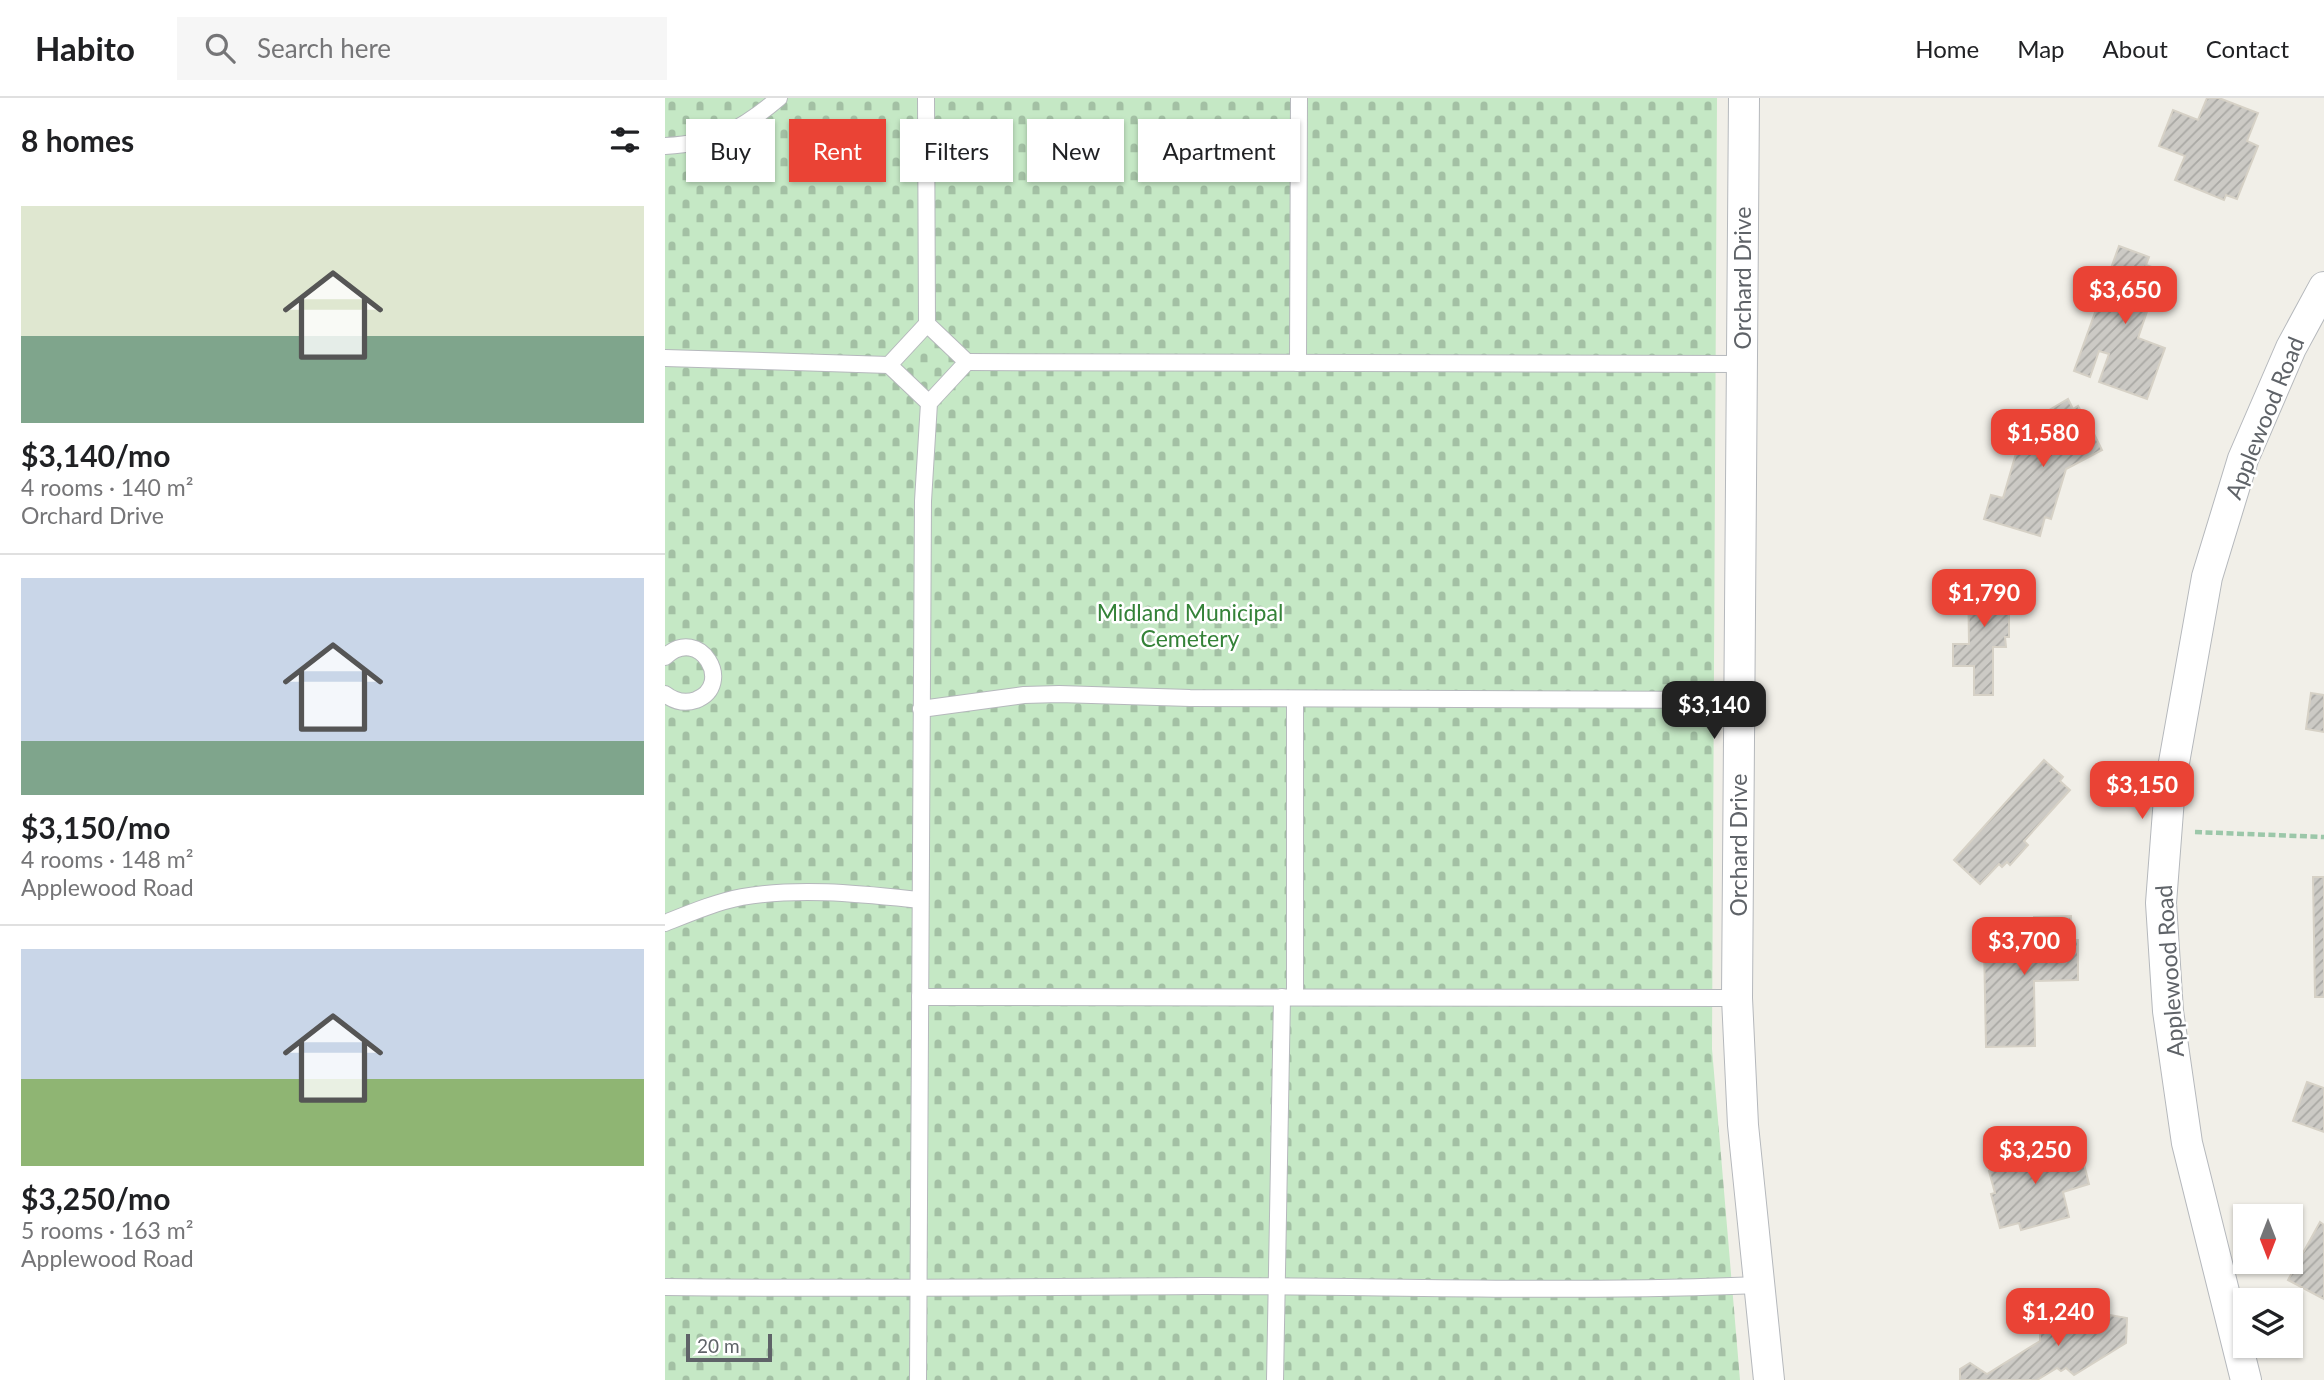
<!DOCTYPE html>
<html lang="en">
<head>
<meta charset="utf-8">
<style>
  :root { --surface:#fff; --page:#f6f6f6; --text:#202124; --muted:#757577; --line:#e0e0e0; --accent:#ea4335 }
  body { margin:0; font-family:Lato,sans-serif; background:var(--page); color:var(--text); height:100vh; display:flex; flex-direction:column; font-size:26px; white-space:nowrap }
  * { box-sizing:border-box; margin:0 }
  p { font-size:23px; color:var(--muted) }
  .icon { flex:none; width:38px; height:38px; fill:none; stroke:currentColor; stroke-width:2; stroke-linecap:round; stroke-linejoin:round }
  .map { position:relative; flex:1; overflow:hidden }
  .details { display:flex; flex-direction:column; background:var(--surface); width:665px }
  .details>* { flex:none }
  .top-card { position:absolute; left:21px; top:21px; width:665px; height:63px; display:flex; gap:14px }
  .needle { width:46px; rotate:180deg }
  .buttons { position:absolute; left:1568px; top:1106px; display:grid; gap:14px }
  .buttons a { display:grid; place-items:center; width:70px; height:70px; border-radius:0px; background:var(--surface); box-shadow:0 2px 5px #0004; font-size:35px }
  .scale { position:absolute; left:21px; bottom:18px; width:86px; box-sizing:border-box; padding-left:7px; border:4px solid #5f6368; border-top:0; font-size:19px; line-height:24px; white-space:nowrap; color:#5f6368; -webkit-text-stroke:5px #fff; paint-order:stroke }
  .price { position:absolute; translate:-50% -60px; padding:0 16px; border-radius:14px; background:var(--accent); color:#fff; font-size:23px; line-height:46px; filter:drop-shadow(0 2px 4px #0008) }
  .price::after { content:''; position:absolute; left:50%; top:42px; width:21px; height:16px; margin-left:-10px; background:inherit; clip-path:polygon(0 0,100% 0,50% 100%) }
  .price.selected { background:#222; color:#fff }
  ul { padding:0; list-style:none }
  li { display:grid; align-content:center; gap:14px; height:371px; padding:0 21px }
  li+li { border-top:2px solid var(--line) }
  li span { display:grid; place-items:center; height:217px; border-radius:0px; color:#555 }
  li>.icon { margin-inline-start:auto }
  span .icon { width:126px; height:126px; fill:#fffc; stroke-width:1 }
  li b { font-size:30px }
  h2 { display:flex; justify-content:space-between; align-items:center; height:84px; padding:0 21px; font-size:30px }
  .chip { padding:0 24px; border-radius:0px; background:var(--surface); box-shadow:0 2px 5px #0004; font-size:24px; line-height:63px }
  .chip.selected { background:var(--accent); color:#fff }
  header { display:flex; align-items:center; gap:42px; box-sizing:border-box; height:98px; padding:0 35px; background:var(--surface); border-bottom:2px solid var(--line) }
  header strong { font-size:33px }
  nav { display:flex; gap:38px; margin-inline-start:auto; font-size:24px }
  .search { width:490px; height:63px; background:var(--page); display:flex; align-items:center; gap:18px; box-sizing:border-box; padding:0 24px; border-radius:0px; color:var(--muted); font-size:26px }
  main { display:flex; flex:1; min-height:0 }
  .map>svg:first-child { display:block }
  .cemetery { fill:url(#cemetery-stones) }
  .building { fill:url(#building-hatch); stroke:#d6d1c6; stroke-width:2 }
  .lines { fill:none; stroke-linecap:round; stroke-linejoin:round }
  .lane-casing { stroke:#b5b8bc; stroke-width:18 }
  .street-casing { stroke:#b5b8bc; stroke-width:32 }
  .path { stroke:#9cc7a9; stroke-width:4.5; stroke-dasharray:7 3.5; stroke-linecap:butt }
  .lane { stroke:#fff; stroke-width:16 }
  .street { stroke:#fff; stroke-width:30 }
  .labels { text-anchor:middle; stroke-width:5; stroke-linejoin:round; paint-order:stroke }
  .street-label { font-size:23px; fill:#5f6368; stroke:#fff }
  .park-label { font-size:23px; fill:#348238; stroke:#fff }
</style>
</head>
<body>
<header>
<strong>Habito</strong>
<div class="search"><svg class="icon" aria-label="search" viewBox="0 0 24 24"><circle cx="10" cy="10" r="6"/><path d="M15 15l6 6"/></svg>Search here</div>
<nav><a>Home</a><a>Map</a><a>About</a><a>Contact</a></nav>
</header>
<main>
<section class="details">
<h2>8 homes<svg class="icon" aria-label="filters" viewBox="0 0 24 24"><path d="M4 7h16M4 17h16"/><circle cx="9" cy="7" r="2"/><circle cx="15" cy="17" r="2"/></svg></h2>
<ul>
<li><span style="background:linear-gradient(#dfe7d0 60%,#7fa58c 0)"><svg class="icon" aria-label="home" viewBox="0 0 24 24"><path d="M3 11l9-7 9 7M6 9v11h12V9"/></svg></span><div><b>$3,140/mo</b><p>4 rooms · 140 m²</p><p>Orchard Drive</p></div></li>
<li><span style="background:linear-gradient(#c9d6e8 75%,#7fa58c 0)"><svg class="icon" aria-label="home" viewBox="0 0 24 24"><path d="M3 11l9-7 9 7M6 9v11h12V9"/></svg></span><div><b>$3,150/mo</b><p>4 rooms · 148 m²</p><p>Applewood Road</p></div></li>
<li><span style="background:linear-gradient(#c9d6e8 60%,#8fb573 0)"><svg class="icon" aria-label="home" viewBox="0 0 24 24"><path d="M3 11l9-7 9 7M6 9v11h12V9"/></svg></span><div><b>$3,250/mo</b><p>5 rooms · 163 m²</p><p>Applewood Road</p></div></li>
</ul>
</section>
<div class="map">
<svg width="1659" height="1282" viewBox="0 0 1659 1282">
  <defs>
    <pattern id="cemetery-stones" width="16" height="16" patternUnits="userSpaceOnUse" patternTransform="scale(1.75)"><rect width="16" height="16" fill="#c5e8c5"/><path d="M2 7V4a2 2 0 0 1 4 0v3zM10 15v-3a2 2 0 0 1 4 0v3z" fill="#a3c0a4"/></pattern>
    <pattern id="building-hatch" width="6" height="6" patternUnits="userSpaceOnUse" patternTransform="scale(1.75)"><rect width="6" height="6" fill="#cccac5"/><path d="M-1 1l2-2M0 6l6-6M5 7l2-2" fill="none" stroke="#a9a8a4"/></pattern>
  </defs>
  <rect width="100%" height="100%" fill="#f1efe8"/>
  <path class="cemetery" d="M 0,0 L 1052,0 L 1047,951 L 1075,1282 L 0,1282 Z"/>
  <g class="building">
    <path d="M 1542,0 L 1554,0 L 1593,15 L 1582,43 L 1593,48 L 1572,101 L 1561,97 L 1559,102 L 1510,82 L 1520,58 L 1494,48 L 1508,12 L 1533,22 Z"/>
    <path d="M 1454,148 L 1484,159 L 1481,167 L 1501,174 L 1491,200 L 1487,199 L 1473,240 L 1500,250 L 1482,301 L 1434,284 L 1444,256 L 1434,253 L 1425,279 L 1409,273 Z"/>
    <path d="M 1403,301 L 1408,311 L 1413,308 L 1423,325 L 1419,327 L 1424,339 L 1429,336 L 1437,352 L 1401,371 L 1386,421 L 1380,419 L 1375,438 L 1319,421 L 1326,397 L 1338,400 L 1352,352 L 1360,354 L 1372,313 L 1379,315 Z"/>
    <path d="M 1303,476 L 1326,476 L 1326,479 L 1339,479 L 1340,498 L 1344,498 L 1344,539 L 1340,539 L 1341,549 L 1328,549 L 1328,597 L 1309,597 L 1309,568 L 1288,568 L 1288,546 L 1304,546 Z"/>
    <path d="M 1646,595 L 1659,597 L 1659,634 L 1641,631 Z"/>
    <path d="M 1379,662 L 1398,679 L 1395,683 L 1405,692 L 1359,743 L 1363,747 L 1345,767 L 1342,764 L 1337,769 L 1334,766 L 1315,786 L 1289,762 Z"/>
    <path d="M 1648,779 L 1659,779 L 1659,899 L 1650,899 Z"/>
    <path d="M 1406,818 L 1407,842 L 1413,842 L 1413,882 L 1369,883 L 1370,948 L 1321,949 L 1319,846 L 1322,846 L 1322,830 L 1347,830 L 1347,845 L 1369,845 L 1369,819 Z"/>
    <path d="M 1642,984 L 1659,990 L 1659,1034 L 1628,1023 Z"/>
    <path d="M 1359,1049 L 1361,1056 L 1379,1051 L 1381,1059 L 1415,1050 L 1424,1086 L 1398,1094 L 1404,1119 L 1356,1132 L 1354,1125 L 1335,1130 L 1326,1096 L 1330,1095 L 1324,1073 L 1340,1068 L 1336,1055 Z"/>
    <path d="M 1655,1124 L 1659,1127 L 1659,1201 L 1623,1182 Z"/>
    <path d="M 1394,1205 L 1413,1220 L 1412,1226 L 1423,1232 L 1445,1217 L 1462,1220 L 1461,1245 L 1409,1277 L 1401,1270 L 1396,1273 L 1392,1270 L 1372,1282 L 1295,1282 L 1295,1271 L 1305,1265 L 1322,1276 L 1375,1243 L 1375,1219 Z"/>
  </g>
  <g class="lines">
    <defs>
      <g id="lane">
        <path d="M 261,0 L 262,226"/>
        <path d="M 0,48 C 51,45 75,33 114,0"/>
        <path d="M 0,260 L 224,267"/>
        <path d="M 302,264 L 1078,266"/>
        <path d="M 633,265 L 634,0"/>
        <path d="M 0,559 C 35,526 70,587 31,602 C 19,606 9,603 0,596"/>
        <path d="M 630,601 L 630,899"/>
        <path d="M 256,611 L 359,597 L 394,596 L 525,600 L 1075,602"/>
        <path d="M 0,825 C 25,815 51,804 77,799 C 136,789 196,796 255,802"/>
        <path d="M 255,899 L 1072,900"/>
        <path d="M 0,1189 C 180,1191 359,1189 539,1188 C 725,1188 910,1195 1095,1187"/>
        <path d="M 253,1282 L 258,403 L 264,305 L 302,264 L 262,226 L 224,267 L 264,305"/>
        <path d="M 610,1282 L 617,899"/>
      </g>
      <g id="street">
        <path d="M 1079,0 L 1072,900 L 1078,1027 L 1104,1282"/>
        <path d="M 1581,1282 L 1522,1045 L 1503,913 L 1496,805 L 1505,687 L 1542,479 L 1578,361 L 1626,250 L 1659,189"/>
      </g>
    </defs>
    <use href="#lane" class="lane-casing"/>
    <use href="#street" class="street-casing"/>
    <path class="path" d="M 1530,734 L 1659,739"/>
    <use href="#lane" class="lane"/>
    <use href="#street" class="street"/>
  </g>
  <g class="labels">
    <g class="street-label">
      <text transform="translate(1078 180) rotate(-90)" y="8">Orchard Drive</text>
      <text transform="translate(1600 320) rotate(-68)" y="8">Applewood Road</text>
      <text transform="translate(1074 747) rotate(-90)" y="8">Orchard Drive</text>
      <text transform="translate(1505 873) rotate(-94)" y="8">Applewood Road</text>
    </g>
    <g class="park-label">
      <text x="525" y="523">Midland Municipal<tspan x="525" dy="26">Cemetery</tspan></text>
    </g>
  </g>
</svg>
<div class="buttons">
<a><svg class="needle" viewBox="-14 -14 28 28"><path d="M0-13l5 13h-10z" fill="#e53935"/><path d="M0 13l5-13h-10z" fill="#757577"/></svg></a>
<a><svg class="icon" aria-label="layers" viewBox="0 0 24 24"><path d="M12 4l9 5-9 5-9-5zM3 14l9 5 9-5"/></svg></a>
</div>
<div class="scale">20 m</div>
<b class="price" style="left:1460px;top:228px">$3,650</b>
<b class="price" style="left:1378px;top:371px">$1,580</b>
<b class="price" style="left:1319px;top:531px">$1,790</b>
<b class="price selected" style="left:1049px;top:643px">$3,140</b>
<b class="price" style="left:1477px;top:723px">$3,150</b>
<b class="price" style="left:1359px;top:879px">$3,700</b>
<b class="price" style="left:1370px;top:1088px">$3,250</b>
<b class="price" style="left:1393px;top:1250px">$1,240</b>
<div class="top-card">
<a class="chip">Buy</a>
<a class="chip selected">Rent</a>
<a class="chip">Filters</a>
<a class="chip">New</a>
<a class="chip">Apartment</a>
</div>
</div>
</main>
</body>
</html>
